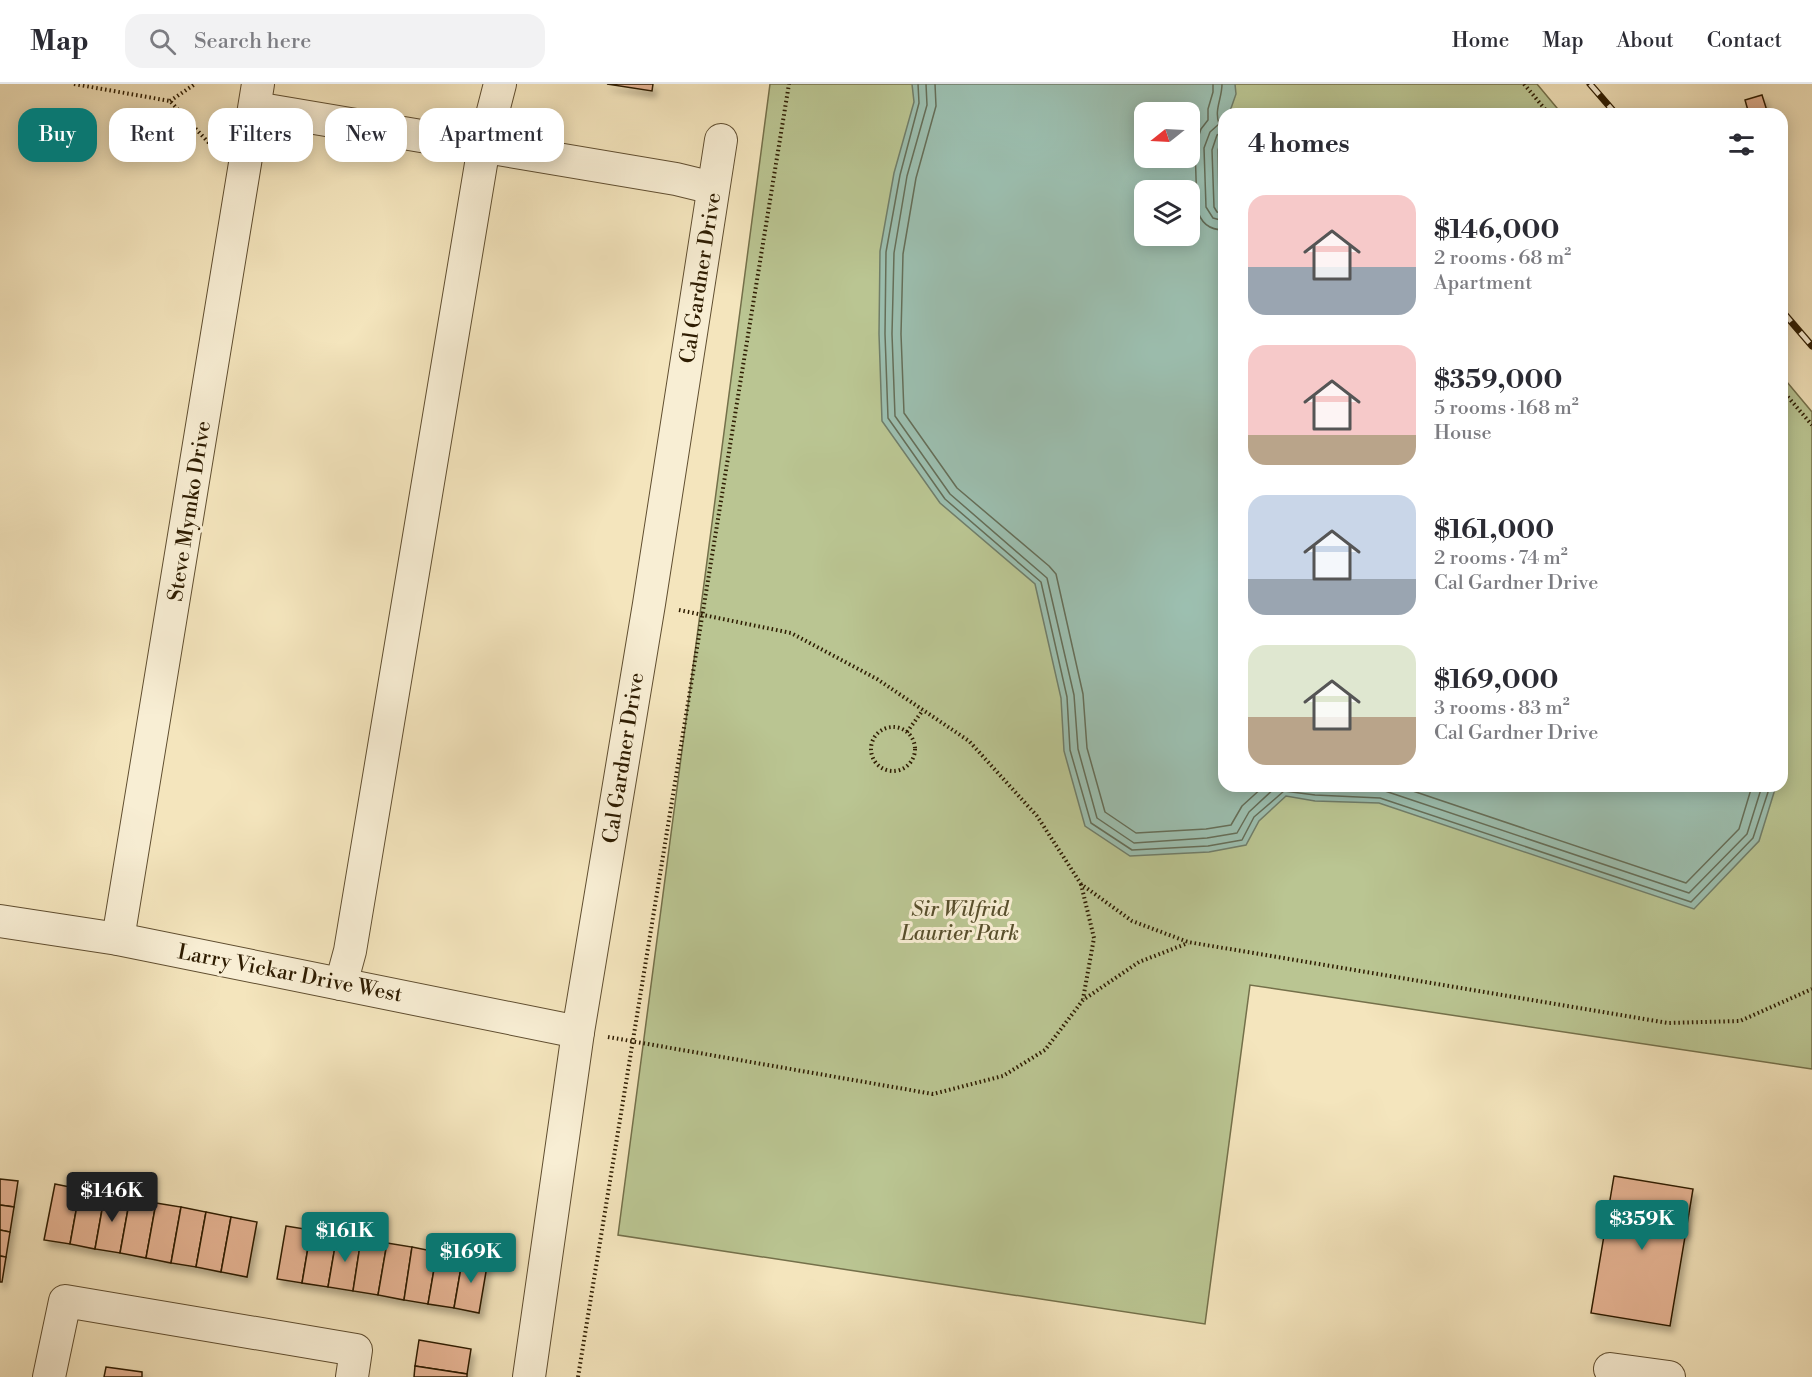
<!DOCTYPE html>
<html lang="en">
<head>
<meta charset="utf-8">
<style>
  :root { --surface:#fff; --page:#f2f2f3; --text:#2b2b33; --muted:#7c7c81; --line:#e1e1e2; --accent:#0f766e }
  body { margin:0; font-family:"Libre Bodoni",serif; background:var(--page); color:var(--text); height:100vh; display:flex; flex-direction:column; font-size:22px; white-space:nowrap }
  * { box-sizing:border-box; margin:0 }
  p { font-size:20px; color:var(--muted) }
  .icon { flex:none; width:33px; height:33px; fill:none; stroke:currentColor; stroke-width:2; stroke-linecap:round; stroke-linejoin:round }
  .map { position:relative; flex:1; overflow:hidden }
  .sheet { position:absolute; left:1218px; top:24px; width:570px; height:684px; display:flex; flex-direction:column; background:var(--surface); border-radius:18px; box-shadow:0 3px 15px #0003 }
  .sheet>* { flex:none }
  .top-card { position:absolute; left:18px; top:24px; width:570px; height:54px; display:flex; gap:12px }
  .needle { width:39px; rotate:252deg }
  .fabs { position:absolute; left:1134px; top:18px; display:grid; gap:12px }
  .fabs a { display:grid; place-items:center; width:66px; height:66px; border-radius:12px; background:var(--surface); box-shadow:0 3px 15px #0003; font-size:30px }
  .price { position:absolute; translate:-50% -51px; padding:0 14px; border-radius:6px; background:var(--accent); color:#fff; font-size:20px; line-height:39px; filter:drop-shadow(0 2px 3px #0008) }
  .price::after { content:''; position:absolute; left:50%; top:36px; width:18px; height:14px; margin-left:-9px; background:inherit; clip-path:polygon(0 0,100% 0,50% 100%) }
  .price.active { background:#222; color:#fff }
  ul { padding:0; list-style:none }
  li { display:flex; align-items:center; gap:18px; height:150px; padding:0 30px }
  li span { display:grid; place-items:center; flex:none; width:168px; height:120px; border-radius:18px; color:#555 }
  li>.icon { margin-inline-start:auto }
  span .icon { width:72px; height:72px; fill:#fffc; stroke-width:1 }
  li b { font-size:26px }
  h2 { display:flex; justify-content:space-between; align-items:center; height:72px; padding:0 30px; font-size:26px }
  .pill { padding:0 21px; border-radius:18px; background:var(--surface); box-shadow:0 3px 15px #0003; font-size:21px; line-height:54px }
  .pill.active { background:var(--accent); color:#fff }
  header { display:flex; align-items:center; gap:36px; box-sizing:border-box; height:84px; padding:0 30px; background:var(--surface); border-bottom:2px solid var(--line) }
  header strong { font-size:28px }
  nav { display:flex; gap:33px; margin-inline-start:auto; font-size:21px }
  .search { width:420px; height:54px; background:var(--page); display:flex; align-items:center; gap:15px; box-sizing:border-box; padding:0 21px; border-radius:18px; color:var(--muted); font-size:22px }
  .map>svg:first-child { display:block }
  .green { fill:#bac592; stroke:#74704a; stroke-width:1.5; fill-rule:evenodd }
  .water { fill:#9cbfb0; stroke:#707e6a; stroke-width:1.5; fill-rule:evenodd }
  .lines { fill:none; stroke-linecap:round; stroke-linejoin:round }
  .shore { stroke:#656e58; stroke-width:1.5 }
  .building { fill:#e7b595; stroke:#2e1c01; stroke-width:1.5; filter:url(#shadow) }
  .minor-casing { stroke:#604e30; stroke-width:34 }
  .path { stroke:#2e1c01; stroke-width:4; stroke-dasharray:1.5 3; stroke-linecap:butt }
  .minor { stroke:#f8eed4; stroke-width:32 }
  .rail-casing { stroke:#2e1c01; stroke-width:7 }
  .rail { stroke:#f8eed4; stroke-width:4.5; stroke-dasharray:14; stroke-linecap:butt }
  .labels { text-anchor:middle; stroke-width:6; stroke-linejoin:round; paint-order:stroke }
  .street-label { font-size:21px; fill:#2e1c01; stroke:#f8eed4 }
  .park-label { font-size:21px; font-style:italic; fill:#584f2c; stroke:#f8eed4 }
</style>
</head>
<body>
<header>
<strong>Map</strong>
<div class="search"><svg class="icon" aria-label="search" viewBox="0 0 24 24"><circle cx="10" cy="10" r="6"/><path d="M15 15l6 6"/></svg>Search here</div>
<nav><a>Home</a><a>Map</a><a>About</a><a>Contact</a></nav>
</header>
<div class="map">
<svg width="1812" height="1293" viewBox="0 0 1812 1293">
  <defs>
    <filter id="shadow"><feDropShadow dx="3.5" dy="6" stdDeviation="3" flood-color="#0004"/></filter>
  </defs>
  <rect width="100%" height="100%" fill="#f4e5bd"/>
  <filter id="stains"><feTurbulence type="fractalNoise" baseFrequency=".00333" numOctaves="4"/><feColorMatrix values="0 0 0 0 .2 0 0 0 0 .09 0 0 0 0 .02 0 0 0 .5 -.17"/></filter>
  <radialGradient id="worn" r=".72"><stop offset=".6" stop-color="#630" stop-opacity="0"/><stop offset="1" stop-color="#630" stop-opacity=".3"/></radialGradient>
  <path class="green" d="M 770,0 L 1537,0 L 1562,30 L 1224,30 L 1224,702 L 1782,702 L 1782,292 L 1812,328 L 1812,985 L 1250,901 L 1205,1240 L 618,1151 ZM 1144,28 L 1190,28 L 1190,74 L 1144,74 ZM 1144,106 L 1190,106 L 1190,152 L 1144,152 Z"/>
  <path class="water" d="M 912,0 L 1235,0 L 1236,10 L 1229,30 L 1224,30 L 1224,46 L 1218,66 L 1219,123 L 1224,123 L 1224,702 L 1776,702 L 1759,757 L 1694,825 L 1379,719 L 1315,717 L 1286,712 L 1259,737 L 1246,761 L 1209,768 L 1130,772 L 1085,742 L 1064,667 L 1061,614 L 1035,500 L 940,419 L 882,337 L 879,250 L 880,167 L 894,89 L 914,18 ZM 1144,28 L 1190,28 L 1190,74 L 1144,74 ZM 1144,106 L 1190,106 L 1190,152 L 1144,152 Z"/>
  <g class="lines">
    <g class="shore">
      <path d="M 918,0 L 919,19 L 900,91 L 886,168 L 885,250 L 888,334 L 945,415 L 1041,498 L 1067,613 L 1070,666 L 1091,739 L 1132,766 L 1208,762 L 1242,756 L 1254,733 L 1284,707 L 1315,711 L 1380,714 L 1691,818 L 1753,754 L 1770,702"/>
      <path d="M 926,0 L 927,21 L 907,92 L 894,169 L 892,250 L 895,332 L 950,410 L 1047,494 L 1074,611 L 1078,665 L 1097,734 L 1134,759 L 1207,754 L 1237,749 L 1249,728 L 1277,702"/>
      <path d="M 935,0 L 936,22 L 916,94 L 903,170 L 901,250 L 904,329 L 957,404 L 1049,482 L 1056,490 L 1083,610 L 1087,664 L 1105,728 L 1136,749 L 1206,745 L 1231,741 L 1242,722 L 1264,702"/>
      <path d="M 1213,0 L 1213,8 L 1208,25 L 1208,36 L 1201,45 L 1195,63 L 1197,124 C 1200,138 1209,146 1224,146"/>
      <path d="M 1222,0 C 1222,15 1214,25 1219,40 L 1210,48 L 1204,64 L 1206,123 L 1213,134 L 1224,137"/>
      <path d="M 1224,48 L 1217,51 L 1212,66 L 1214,123 L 1217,128 L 1224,129"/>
      <path d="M 1308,702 L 1382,706 L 1689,809 L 1747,750 L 1762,702"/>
      <path d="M 1398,702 L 1686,799 L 1739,745 L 1752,702"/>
    </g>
  </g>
  <g class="building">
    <path d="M 607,0 L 653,0 L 652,7 Z"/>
    <path d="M 1762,11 L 1768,30 L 1749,30 L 1745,16 Z"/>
    <path d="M 1614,1092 L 1693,1105 L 1670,1242 L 1591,1229 Z"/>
    <path d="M 0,1095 L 18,1097 L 14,1123 L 0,1121 Z"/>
    <path d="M 55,1100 L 80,1105 L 70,1160 L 44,1156 Z"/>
    <path d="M 80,1105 L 105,1109 L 95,1165 L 70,1160 Z"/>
    <path d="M 105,1109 L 130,1114 L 120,1169 L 95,1165 Z"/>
    <path d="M 130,1114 L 156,1119 L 146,1174 L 120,1169 Z"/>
    <path d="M 156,1119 L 181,1123 L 171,1179 L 146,1174 Z"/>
    <path d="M 0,1121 L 14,1123 L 10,1148 L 0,1146 Z"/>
    <path d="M 181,1123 L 206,1128 L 196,1183 L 171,1179 Z"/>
    <path d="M 206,1128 L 231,1133 L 221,1188 L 196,1183 Z"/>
    <path d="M 231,1133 L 257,1138 L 247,1193 L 221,1188 Z"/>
    <path d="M 286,1142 L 311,1146 L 302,1199 L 277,1195 Z"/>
    <path d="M 0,1146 L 10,1148 L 6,1173 L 0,1172 Z"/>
    <path d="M 311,1146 L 337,1151 L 328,1203 L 302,1199 Z"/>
    <path d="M 337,1151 L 361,1155 L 353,1207 L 328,1203 Z"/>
    <path d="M 361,1155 L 387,1159 L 378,1211 L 353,1207 Z"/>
    <path d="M 387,1159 L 412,1163 L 404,1216 L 378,1211 Z"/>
    <path d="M 412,1163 L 437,1168 L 428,1220 L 404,1216 Z"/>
    <path d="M 437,1168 L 463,1172 L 454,1224 L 428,1220 Z"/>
    <path d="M 0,1172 L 6,1173 L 2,1198 L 0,1198 Z"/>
    <path d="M 463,1172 L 488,1176 L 479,1229 L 454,1224 Z"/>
    <path d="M 419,1256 L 471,1265 L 467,1290 L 415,1282 Z"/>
    <path d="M 415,1282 L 467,1290 L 467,1293 L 414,1293 Z"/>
    <path d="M 106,1283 L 142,1288 L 142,1293 L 104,1293 Z"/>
  </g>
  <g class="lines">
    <defs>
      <g id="minor">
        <path d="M 255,24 L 676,95 L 713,104"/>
        <path d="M 0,837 L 118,855 L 578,948"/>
        <path d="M 118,855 L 258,0"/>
        <path d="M 341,900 L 350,867 L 484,62 L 500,0"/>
        <path d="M 1610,1285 L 1669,1293"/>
        <path d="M 49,1293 L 65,1217 L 356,1266 L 352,1293"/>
        <path d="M 529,1293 L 578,948 L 649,520 L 721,56"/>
      </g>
    </defs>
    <use href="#minor" class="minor-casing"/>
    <g class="path">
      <path d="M 74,0 L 170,17 L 208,58 L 218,60"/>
      <path d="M 1524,0 L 1549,30"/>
      <path d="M 170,17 L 195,0"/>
      <path d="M 1782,306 L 1812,341"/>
      <path d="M 679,526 L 791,549 L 877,595 L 969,657 L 1037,732 L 1081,800 L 1132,837 L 1188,858 L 1668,939 L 1740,937 L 1812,905"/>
      <circle cx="893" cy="665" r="22"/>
      <path d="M 907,648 L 923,626"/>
      <path d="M 1081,800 L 1094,854 L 1083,915"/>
      <path d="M 608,953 L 933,1010 L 1003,992 L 1045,966 L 1083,916 L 1139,878 L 1188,859"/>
      <path d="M 578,1293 L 789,0"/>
    </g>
    <use href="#minor" class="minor"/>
    <defs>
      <g id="rail">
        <path d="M 1590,0 L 1616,30"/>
        <path d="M 1782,227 L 1812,262"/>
      </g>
    </defs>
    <use href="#rail" class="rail-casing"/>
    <use href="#rail" class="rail"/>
  </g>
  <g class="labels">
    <g class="street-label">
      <text transform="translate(700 194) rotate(-81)" y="7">Cal Gardner Drive</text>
      <text transform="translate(189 427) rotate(-81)" y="7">Steve Mymko Drive</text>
      <text transform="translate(623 674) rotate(-81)" y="7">Cal Gardner Drive</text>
      <text transform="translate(290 889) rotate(11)" y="7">Larry Vickar Drive West</text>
    </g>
    <g class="park-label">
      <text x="960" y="832">Sir Wilfrid<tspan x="960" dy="24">Laurier Park</tspan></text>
    </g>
  </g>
  <rect width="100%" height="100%" filter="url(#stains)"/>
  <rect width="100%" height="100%" fill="url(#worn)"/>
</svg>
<div class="fabs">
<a><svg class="needle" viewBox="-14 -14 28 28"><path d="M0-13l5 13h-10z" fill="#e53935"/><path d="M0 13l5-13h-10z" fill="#7c7c81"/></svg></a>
<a><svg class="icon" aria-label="layers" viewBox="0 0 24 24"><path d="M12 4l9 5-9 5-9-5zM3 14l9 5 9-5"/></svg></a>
</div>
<b class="price active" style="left:112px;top:1139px">$146K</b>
<b class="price" style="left:1642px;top:1167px">$359K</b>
<b class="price" style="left:345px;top:1179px">$161K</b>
<b class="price" style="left:471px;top:1200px">$169K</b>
<div class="top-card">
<a class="pill active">Buy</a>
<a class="pill">Rent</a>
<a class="pill">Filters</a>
<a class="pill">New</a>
<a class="pill">Apartment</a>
</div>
<section class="sheet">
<h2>4 homes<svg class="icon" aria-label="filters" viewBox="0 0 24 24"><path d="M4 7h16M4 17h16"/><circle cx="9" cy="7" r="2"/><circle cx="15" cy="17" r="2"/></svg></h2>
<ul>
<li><span style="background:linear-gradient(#f6c9c9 60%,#9aa5b1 0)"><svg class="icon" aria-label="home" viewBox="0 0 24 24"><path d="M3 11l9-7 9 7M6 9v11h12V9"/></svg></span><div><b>$146,000</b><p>2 rooms · 68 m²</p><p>Apartment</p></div></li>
<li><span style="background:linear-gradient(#f6c9c9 75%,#b9a48a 0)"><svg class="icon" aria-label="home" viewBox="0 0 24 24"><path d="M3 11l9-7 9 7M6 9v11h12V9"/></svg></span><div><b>$359,000</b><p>5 rooms · 168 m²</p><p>House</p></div></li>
<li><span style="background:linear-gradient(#c9d6e8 70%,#9aa5b1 0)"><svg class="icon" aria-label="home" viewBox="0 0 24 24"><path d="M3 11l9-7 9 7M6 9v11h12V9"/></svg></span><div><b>$161,000</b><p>2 rooms · 74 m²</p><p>Cal Gardner Drive</p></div></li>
<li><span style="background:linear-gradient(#dfe7d0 60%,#b9a48a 0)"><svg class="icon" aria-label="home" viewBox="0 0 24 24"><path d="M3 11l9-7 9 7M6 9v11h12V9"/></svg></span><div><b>$169,000</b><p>3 rooms · 83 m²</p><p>Cal Gardner Drive</p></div></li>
</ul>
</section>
</div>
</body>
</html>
